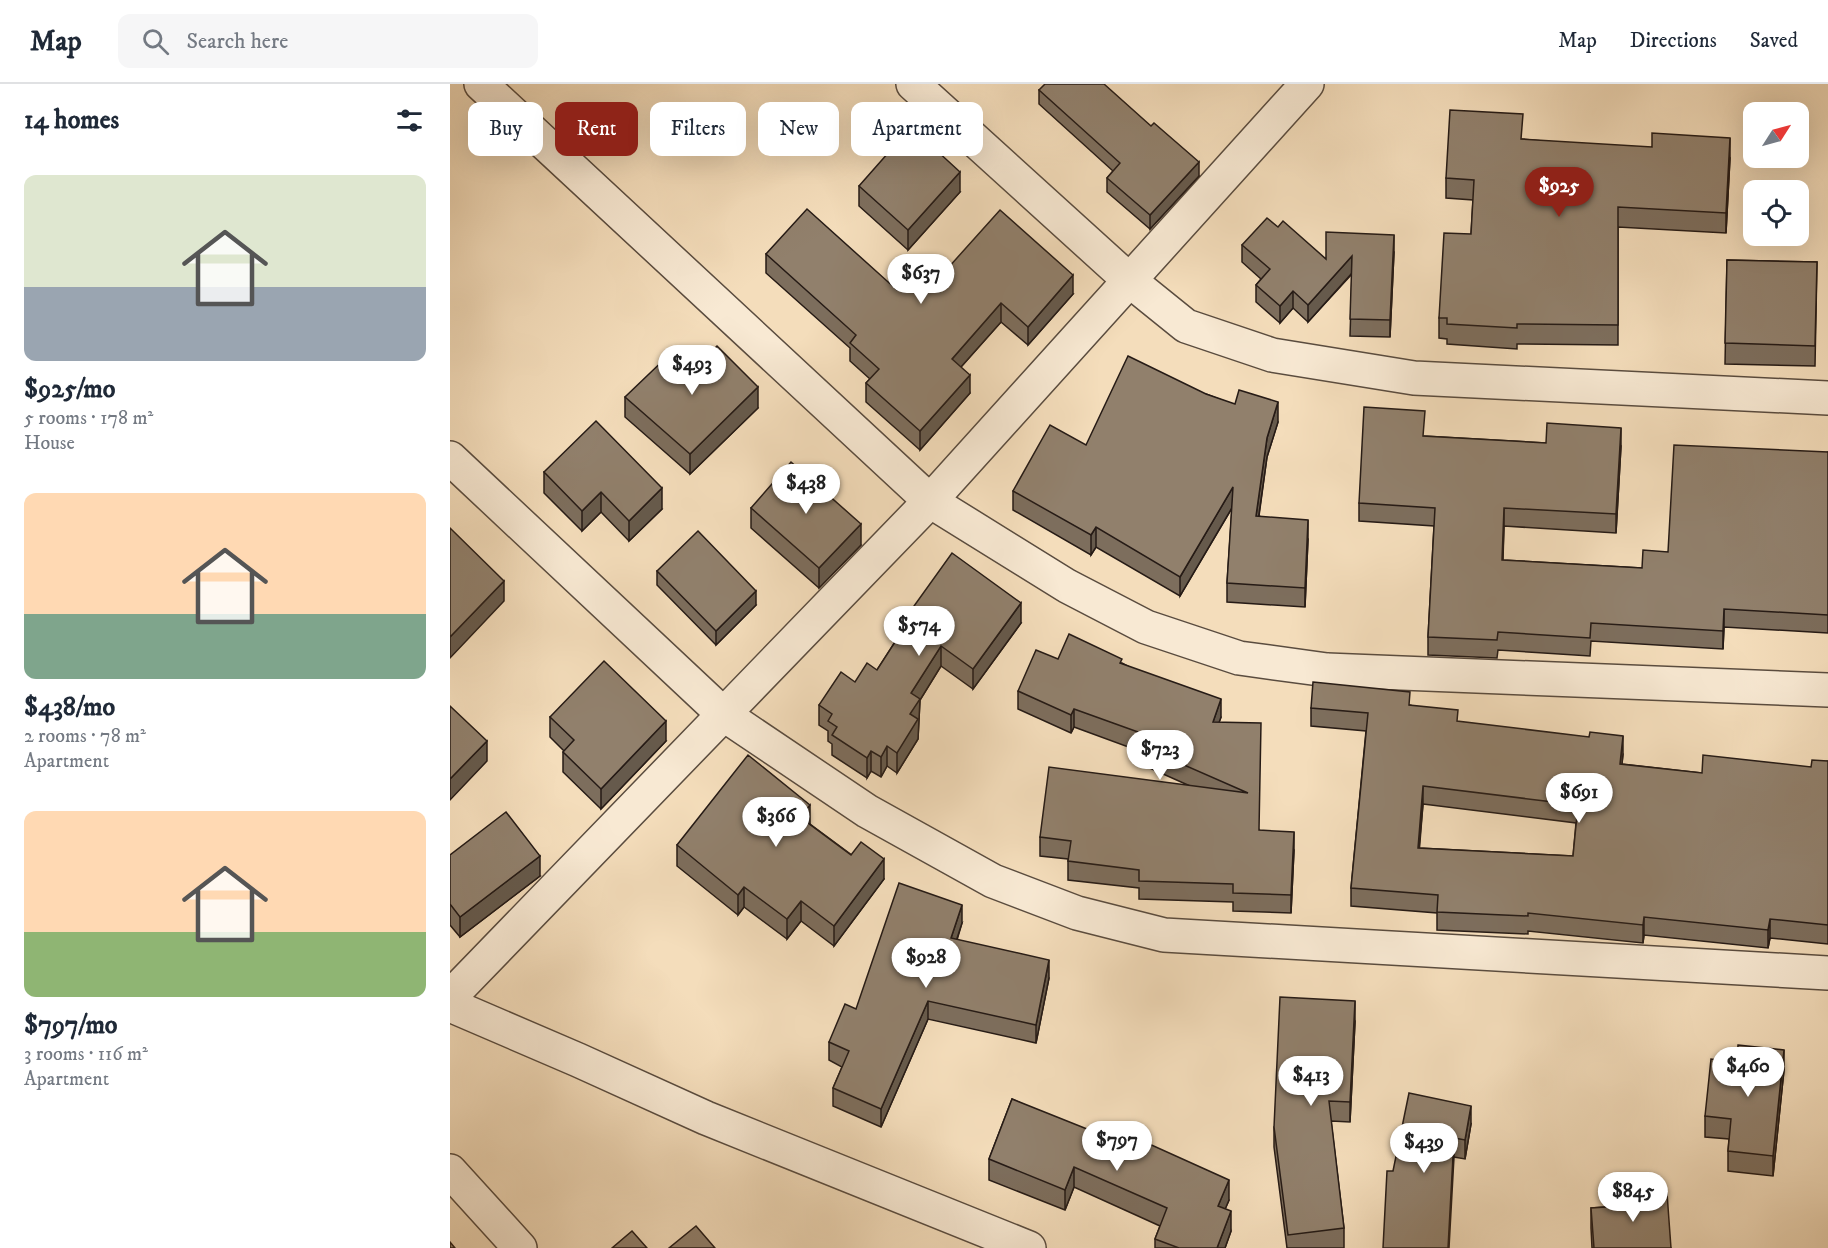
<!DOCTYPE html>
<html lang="en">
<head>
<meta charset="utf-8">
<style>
  :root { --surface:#fff; --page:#f6f6f7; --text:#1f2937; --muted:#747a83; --line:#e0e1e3; --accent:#8f2418 }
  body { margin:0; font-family:"IM FELL DW Pica",serif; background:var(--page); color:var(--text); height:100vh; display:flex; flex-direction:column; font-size:22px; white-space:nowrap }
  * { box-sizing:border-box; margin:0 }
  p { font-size:20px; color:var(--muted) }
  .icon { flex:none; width:33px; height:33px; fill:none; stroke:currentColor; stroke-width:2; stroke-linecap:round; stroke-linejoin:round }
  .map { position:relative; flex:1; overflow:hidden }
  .drawer { display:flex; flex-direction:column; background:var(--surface); width:450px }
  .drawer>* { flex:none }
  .guide { position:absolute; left:18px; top:18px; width:570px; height:54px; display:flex; gap:12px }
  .needle { width:39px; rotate:54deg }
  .fabs { position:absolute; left:1293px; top:18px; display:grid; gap:12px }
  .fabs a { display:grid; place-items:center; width:66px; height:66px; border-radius:12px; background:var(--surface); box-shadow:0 6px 24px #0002; font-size:30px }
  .price { position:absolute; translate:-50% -51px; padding:0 14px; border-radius:21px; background:#fff; color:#222; font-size:20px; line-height:39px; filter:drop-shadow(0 2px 3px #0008) }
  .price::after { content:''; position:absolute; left:50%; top:36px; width:18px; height:14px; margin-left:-9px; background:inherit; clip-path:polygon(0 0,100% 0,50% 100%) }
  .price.on { background:var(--accent); color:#fff }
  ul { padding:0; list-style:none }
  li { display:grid; align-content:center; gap:12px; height:318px; padding:0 24px }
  li span { display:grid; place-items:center; height:186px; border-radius:12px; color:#555 }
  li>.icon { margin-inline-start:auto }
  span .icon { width:108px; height:108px; fill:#fffc; stroke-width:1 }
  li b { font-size:26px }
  h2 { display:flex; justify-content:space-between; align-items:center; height:72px; padding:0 24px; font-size:26px }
  .chip { padding:0 21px; border-radius:12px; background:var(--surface); box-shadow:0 6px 24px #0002; font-size:21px; line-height:54px }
  .chip.on { background:var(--accent); color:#fff }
  header { display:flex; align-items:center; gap:36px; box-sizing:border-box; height:84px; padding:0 30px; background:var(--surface); border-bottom:2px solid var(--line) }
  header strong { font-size:28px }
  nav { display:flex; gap:33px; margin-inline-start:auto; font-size:21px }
  .search { width:420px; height:54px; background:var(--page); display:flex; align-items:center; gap:15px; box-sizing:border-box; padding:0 21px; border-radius:12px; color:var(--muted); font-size:22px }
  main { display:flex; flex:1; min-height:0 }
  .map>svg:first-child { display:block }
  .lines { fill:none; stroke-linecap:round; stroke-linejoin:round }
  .minor-casing { stroke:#5a4c3f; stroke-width:36 }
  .minor { stroke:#f8e9d3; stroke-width:33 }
  .wall { fill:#7d6e5d; stroke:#261b16; stroke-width:1.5; fill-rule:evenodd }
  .shaded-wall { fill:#665a4c; stroke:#261b16; stroke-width:1.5 }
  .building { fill:#91806c; stroke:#261b16; stroke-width:1.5; fill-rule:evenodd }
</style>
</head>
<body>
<header>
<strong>Map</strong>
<div class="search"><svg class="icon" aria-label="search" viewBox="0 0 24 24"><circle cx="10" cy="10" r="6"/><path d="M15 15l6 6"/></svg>Search here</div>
<nav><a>Map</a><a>Directions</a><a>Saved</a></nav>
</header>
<main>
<section class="drawer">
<h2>14 homes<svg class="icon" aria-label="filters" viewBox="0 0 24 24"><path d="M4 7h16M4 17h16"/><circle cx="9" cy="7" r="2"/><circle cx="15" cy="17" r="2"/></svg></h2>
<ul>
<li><span style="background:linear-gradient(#dfe7d0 60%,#9aa5b1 0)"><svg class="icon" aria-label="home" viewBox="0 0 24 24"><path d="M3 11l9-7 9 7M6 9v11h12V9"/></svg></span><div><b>$925/mo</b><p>5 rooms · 178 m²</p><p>House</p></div></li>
<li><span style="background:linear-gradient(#ffd9b3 65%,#7fa58c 0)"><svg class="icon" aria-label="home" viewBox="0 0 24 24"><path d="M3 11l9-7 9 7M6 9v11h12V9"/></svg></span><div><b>$438/mo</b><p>2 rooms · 78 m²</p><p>Apartment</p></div></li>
<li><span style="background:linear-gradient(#ffd9b3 65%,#8fb573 0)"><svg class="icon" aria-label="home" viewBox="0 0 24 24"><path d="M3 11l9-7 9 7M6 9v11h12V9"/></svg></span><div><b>$797/mo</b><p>3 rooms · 116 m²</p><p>Apartment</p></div></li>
</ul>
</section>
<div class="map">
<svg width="1378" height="1164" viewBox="0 0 1378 1164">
  <rect width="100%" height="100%" fill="#f4ddbb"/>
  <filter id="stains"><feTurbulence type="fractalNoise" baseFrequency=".00333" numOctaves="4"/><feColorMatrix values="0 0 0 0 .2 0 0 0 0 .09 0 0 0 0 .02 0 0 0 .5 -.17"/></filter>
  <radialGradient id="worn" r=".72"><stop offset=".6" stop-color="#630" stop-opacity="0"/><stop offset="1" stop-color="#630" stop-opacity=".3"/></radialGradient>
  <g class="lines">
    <defs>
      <g id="minor">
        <path d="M 31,0 L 480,417 L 617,502 L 696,543 L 789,574 L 877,586 L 1378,606"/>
        <path d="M 463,0 L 679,196 L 736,242 L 822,271 L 964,294 L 1378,314"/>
        <path d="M 0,374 L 273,630 L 417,727 L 543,797 L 627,829 L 714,851 L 1378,889"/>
        <path d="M 0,913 L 480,417 L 857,0"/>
        <path d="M 0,921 L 128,976 L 256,1034 L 579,1164"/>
        <path d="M 0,1087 L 70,1164"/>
      </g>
    </defs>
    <use href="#minor" class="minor-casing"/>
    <use href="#minor" class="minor"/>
  </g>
  <g class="wall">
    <path d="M 589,6 L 701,42 L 749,92 L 700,145 L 657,108 L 657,94 L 663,87 L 589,20 Z"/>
    <path d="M 1072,55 L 1280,74 L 1276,149 L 1168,143 L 1168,261 L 1067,260 L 1067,265 L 997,260 L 997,255 L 989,254 L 989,234 L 1021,150 L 1023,116 L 996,114 L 996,94 Z"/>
    <path d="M 409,102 L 510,108 L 458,166 L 409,122 Z"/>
    <path d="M 828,143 L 876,175 L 944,168 L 940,253 L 900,252 L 902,190 L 858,238 L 843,224 L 830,239 L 806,218 L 806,201 L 811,195 L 792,178 L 792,161 Z"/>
    <path d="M 316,170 L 472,213 L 623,210 L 578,261 L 551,238 L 511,283 L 520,309 L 470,366 L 416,318 L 416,299 L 420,295 L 400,277 L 400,264 L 316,189 Z"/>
    <path d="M 1277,176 L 1367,178 L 1365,282 L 1275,280 Z"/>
    <path d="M 242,287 L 308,324 L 240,390 L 175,333 L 175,313 Z"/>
    <path d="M 756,310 L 828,338 L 817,373 L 809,432 L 858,455 L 855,523 L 777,518 L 777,499 L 782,424 L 730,512 L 646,463 L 641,471 L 563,426 L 563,407 L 636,361 Z"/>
    <path d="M 974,352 L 1096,359 L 1171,362 L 1166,449 L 1054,442 L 1053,476 L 1192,484 L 1378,368 L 1378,549 L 1274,543 L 1273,565 L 1141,557 L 1140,572 L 1048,566 L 1047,574 L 978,571 L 978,553 L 984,442 L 909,437 L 909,419 Z"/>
    <path d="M 94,388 L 212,425 L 179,457 L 151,428 L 132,447 L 94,409 Z"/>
    <path d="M 301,424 L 411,461 L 369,504 L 301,444 Z"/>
    <path d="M 207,487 L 306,521 L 266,561 L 207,501 Z"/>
    <path d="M 454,536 L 571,539 L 523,605 L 491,582 L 470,616 L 468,655 L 447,689 L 437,682 L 431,693 L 421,687 L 417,694 L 382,671 L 382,660 L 378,657 L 378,647 L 369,641 L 369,621 L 405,598 L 427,586 L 454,544 Z"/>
    <path d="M 608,575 L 672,579 L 771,633 L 769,638 L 809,746 L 844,766 L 841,829 L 783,827 L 783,818 L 689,815 L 689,804 L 618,796 L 618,775 L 590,772 L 590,753 L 740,702 L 684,677 L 684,665 L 624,643 L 621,649 L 568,625 L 568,607 Z"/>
    <path d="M 960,621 L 1008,638 L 1173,670 L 1172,680 L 1252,689 L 1361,683 L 1378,677 L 1378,860 L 1320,854 L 1318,864 L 1194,851 L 1193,859 L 1078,847 L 1078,850 L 987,846 L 987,829 L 901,822 L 901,804 L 916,647 L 861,642 L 861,624 ZM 973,720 L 1126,739 L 1123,772 L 969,764 Z"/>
    <path d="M 100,633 L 216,657 L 151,725 L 113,688 L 113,668 L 114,667 L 100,653 Z"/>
    <path d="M 360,740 L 434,795 L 384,862 L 351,837 L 337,855 L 294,823 L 288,831 L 227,782 L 227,761 Z"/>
    <path d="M 0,771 L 90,792 L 10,853 L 0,841 Z"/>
    <path d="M 512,839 L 507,856 L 599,894 L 586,959 L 478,935 L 431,1043 L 383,1022 L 383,1004 L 392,983 L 379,976 L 379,958 L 406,925 Z"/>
    <path d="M 905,938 L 900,1038 L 881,1037 L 894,1144 L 894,1164 L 837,1164 L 824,1063 L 824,1043 Z"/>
    <path d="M 1334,986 L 1323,1092 L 1278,1087 L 1278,1067 L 1279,1055 L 1255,1053 L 1255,1032 Z"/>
    <path d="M 562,1015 L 779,1116 L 775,1125 L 781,1147 L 775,1164 L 705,1164 L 705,1155 L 710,1142 L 624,1103 L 615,1126 L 539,1096 L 539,1075 Z"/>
    <path d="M 1021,1040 L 1015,1075 L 1004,1073 L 943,1087 Z"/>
    <path d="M 1170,1112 L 1221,1164 L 1142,1164 L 1141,1144 L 1141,1124 L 1170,1122 Z"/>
  </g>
  <g class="shaded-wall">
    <path d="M 1280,54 L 1280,74 L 1276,149 L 1276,129 Z"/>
    <path d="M 749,78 L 749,92 L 700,145 L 700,131 Z"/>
    <path d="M 510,88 L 510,108 L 458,166 L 458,146 Z"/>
    <path d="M 944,151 L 944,168 L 940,253 L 940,236 Z"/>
    <path d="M 902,172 L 902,189 L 858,238 L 858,221 Z"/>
    <path d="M 623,191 L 623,210 L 578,261 L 578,243 Z"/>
    <path d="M 843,207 L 843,224 L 830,239 L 830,222 Z"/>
    <path d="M 551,219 L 551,238 L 502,293 L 502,275 Z"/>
    <path d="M 520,291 L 520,309 L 470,366 L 470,347 Z"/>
    <path d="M 308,303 L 308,324 L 240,390 L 240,370 Z"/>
    <path d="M 828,318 L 828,338 L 817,373 L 806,451 L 806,432 L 817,354 Z"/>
    <path d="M 1171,344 L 1171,362 L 1166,449 L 1166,430 Z"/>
    <path d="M 783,403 L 783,422 L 730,512 L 730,493 Z"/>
    <path d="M 212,404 L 212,425 L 179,457 L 179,437 Z"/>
    <path d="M 151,408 L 151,428 L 132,447 L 132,427 Z"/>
    <path d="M 1054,424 L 1054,442 L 1052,494 L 1052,476 Z"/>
    <path d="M 858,436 L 858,455 L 855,523 L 855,504 Z"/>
    <path d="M 411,440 L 411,461 L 369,504 L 369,484 Z"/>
    <path d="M 646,443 L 646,463 L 641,471 L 641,451 Z"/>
    <path d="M 54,497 L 54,517 L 0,574 L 0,553 Z"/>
    <path d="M 306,507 L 306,521 L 266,561 L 266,547 Z"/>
    <path d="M 571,519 L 571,539 L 523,605 L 523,585 Z"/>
    <path d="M 1274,525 L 1274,543 L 1273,565 L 1273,547 Z"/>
    <path d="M 491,562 L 491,582 L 470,616 L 468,655 L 447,689 L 447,669 L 461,609 Z"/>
    <path d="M 771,615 L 771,633 L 763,656 L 763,638 Z"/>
    <path d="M 624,625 L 624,643 L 621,649 L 621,631 Z"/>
    <path d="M 216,637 L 216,657 L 151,725 L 151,705 Z"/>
    <path d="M 1173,652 L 1173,670 L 1170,698 L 1170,680 Z"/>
    <path d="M 37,657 L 37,677 L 0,716 L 0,695 Z"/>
    <path d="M 437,662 L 437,682 L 431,693 L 431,673 Z"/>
    <path d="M 421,667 L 421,687 L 417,694 L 417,674 Z"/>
    <path d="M 973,702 L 973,720 L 968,783 L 968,764 Z"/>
    <path d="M 360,721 L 360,741 L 350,733 Z"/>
    <path d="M 844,748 L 844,766 L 841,829 L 841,811 Z"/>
    <path d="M 90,772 L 90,792 L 10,853 L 10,833 Z"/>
    <path d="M 434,775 L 434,795 L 384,862 L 384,842 Z"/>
    <path d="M 294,803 L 294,823 L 288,831 L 288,811 Z"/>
    <path d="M 351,817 L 351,837 L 337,855 L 337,835 Z"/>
    <path d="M 512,821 L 512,839 L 501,873 L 501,854 Z"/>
    <path d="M 1194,833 L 1194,851 L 1193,859 L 1193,841 Z"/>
    <path d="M 1320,835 L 1320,854 L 1318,864 L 1318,846 Z"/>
    <path d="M 599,876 L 599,894 L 586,959 L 586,941 Z"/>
    <path d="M 478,917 L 478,935 L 431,1043 L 431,1025 Z"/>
    <path d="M 905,917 L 905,938 L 900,1038 L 900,1018 Z"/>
    <path d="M 1334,966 L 1334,986 L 1323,1092 L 1323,1072 Z"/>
    <path d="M 1021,1022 L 1021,1040 L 1015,1075 L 1015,1056 Z"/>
    <path d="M 1004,1054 L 1004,1073 L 999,1164 L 998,1164 Z"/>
    <path d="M 624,1083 L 624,1103 L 615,1126 L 615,1106 Z"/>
    <path d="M 779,1096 L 779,1116 L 768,1142 L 768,1122 Z"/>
    <path d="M 781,1127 L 781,1147 L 775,1164 L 767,1164 Z"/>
  </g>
  <g class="building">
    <path d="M 595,0 L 654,0 L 701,42 L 704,39 L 749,78 L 700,131 L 657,94 L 670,79 L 589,6 Z"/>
    <path d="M 1000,26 L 1073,30 L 1071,55 L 1202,63 L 1202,49 L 1280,54 L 1276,129 L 1168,123 L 1168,241 L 1067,240 L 1067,244 L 997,240 L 997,234 L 989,234 L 994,149 L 1021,150 L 1024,96 L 996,94 Z"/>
    <path d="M 461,43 L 510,88 L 458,146 L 409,102 Z"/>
    <path d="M 357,125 L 447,206 L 454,197 L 472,213 L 550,126 L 623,191 L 578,243 L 551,219 L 502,275 L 520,291 L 470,347 L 416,299 L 429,285 L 400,259 L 406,251 L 316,170 Z"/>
    <path d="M 817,134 L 828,143 L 833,137 L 876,175 L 876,148 L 944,151 L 940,236 L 900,235 L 902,172 L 858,221 L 843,207 L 830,222 L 806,201 L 820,185 L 792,161 Z"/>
    <path d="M 1277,176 L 1367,178 L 1365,262 L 1275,259 Z"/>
    <path d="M 267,262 L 308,303 L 240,370 L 175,313 L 223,267 L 242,287 Z"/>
    <path d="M 678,272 L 756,310 L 785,320 L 789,306 L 828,318 L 817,354 L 806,432 L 858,436 L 855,504 L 777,499 L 783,403 L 730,493 L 646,443 L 641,451 L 563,407 L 600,341 L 636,361 Z"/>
    <path d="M 914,323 L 975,327 L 973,352 L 1096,359 L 1097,339 L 1171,344 L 1166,430 L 1054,424 L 1052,476 L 1192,484 L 1193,466 L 1218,468 L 1224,361 L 1378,368 L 1378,531 L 1274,525 L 1273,547 L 1141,539 L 1140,554 L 1048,548 L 1047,556 L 978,553 L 985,424 L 909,419 Z"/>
    <path d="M 146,337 L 212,404 L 179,437 L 151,408 L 132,427 L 94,388 Z"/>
    <path d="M 341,378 L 411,440 L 369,484 L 301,424 Z"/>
    <path d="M 0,444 L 54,497 L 0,553 Z"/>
    <path d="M 248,447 L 306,507 L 266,547 L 207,487 Z"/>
    <path d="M 502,469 L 571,519 L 523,585 L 491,562 L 461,609 L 470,615 L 460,630 L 468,635 L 447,669 L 437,662 L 431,673 L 421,667 L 417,674 L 382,651 L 387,643 L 378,637 L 382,630 L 369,621 L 391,588 L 405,598 L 417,579 L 427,586 L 458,538 L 454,536 Z"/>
    <path d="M 619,550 L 672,575 L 670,579 L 771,615 L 763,638 L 811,639 L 809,746 L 844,748 L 841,811 L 783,809 L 783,800 L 689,797 L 689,786 L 618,777 L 621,757 L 590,753 L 599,683 L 798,709 L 684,659 L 688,648 L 624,625 L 621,631 L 568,607 L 586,566 L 608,575 Z"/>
    <path d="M 154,577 L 216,637 L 151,705 L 113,668 L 124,656 L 100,633 Z"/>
    <path d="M 863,598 L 960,608 L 959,621 L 1008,626 L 1007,637 L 1139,653 L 1140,648 L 1173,652 L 1170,680 L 1252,689 L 1253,671 L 1361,683 L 1362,676 L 1378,677 L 1378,841 L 1320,835 L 1318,846 L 1194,833 L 1193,841 L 1078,829 L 1078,832 L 987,828 L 988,811 L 901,804 L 918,629 L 861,624 ZM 973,702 L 1128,721 L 1123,772 L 968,764 Z"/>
    <path d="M 0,622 L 37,657 L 0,695 Z"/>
    <path d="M 298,671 L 360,721 L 350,733 L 401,771 L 411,758 L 434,775 L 384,842 L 351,817 L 337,835 L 294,803 L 288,811 L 227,761 Z"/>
    <path d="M 56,728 L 90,772 L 10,833 L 0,820 L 0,771 Z"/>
    <path d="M 449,799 L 512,821 L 501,854 L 599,876 L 586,941 L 478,917 L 431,1025 L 383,1004 L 399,967 L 379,958 L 395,920 L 406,925 Z"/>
    <path d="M 830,913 L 905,917 L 900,1018 L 879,1017 L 894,1144 L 838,1151 L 824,1043 Z"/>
    <path d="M 1288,961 L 1334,966 L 1323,1072 L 1278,1067 L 1281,1035 L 1255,1032 L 1261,975 L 1287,978 Z"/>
    <path d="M 959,1009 L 1021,1022 L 1015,1056 L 1004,1054 L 998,1164 L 933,1164 L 937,1087 L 943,1087 Z"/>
    <path d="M 562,1015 L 682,1063 L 686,1054 L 779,1096 L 768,1122 L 781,1127 L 767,1164 L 729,1164 L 705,1155 L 717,1124 L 624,1083 L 615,1106 L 539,1075 Z"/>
    <path d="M 1217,1109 L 1221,1164 L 1144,1164 L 1141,1124 L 1171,1122 L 1170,1112 Z"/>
    <path d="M 246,1142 L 265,1164 L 219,1164 Z"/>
    <path d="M 182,1147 L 197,1164 L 162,1164 Z"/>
    <path d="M 0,1158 L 5,1164 L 0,1164 Z"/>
  </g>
  <rect width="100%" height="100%" filter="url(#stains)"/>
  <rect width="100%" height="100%" fill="url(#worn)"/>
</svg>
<div class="fabs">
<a><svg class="needle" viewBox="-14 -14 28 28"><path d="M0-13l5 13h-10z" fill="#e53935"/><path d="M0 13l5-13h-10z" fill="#747a83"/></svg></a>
<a><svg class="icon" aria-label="locate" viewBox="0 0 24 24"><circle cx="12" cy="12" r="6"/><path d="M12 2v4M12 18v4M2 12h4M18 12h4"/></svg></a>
</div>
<b class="price on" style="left:1109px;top:134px">$925</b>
<b class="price" style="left:471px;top:221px">$637</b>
<b class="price" style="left:242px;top:312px">$493</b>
<b class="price" style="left:356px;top:431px">$438</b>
<b class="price" style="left:469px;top:573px">$574</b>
<b class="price" style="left:710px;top:697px">$723</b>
<b class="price" style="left:1129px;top:740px">$691</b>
<b class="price" style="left:326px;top:764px">$366</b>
<b class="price" style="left:476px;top:905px">$928</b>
<b class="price" style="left:1298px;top:1014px">$460</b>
<b class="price" style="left:861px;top:1023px">$413</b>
<b class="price" style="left:667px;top:1088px">$797</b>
<b class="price" style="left:974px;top:1090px">$439</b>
<b class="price" style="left:1183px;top:1139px">$845</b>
<div class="guide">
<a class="chip">Buy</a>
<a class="chip on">Rent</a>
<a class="chip">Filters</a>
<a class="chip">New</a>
<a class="chip">Apartment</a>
</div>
</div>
</main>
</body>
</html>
